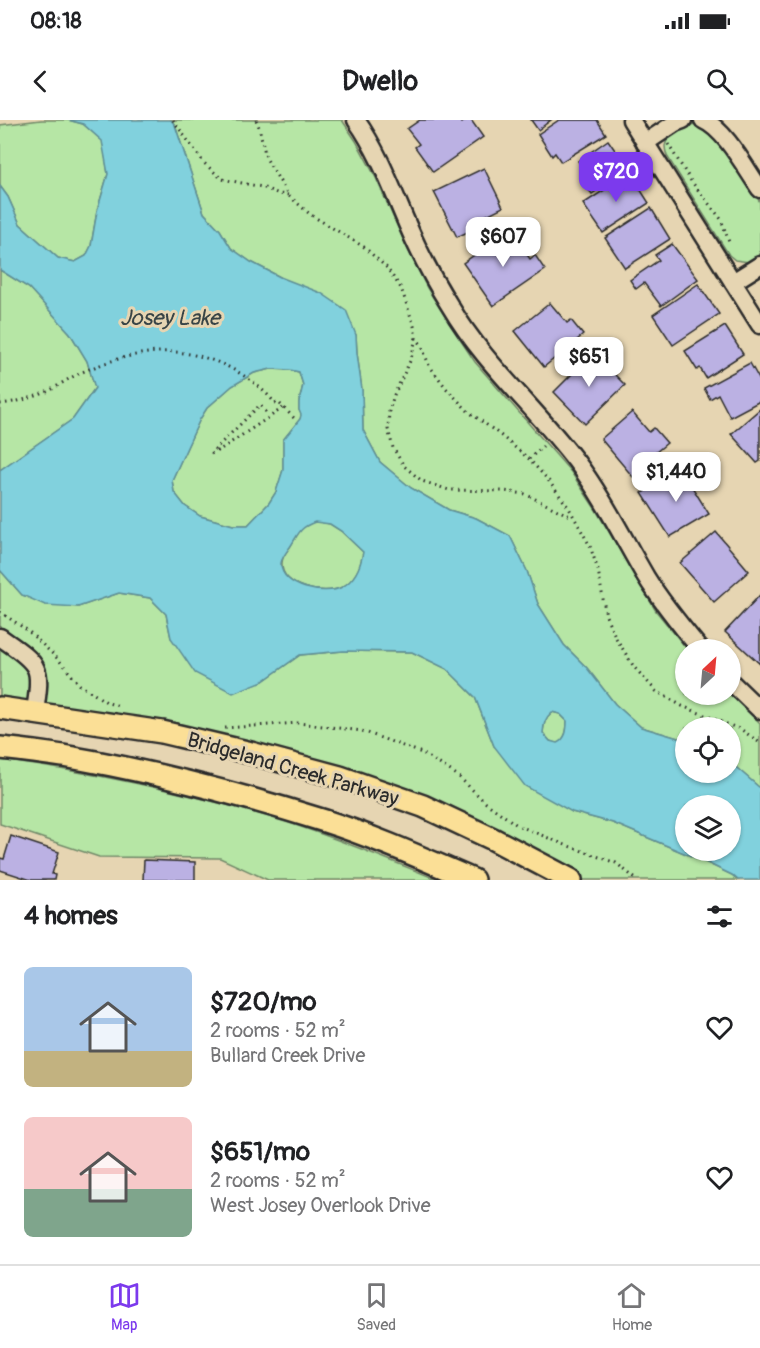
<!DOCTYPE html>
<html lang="en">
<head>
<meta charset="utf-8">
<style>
  :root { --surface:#fff; --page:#f2f2f2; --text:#202124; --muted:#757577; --line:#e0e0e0; --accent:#7c3aed }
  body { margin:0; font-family:Pangolin,sans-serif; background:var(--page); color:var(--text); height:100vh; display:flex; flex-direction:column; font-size:22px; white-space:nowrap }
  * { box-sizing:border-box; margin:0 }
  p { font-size:20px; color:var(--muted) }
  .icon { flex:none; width:33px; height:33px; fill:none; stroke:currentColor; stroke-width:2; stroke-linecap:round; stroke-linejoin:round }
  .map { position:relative; height:760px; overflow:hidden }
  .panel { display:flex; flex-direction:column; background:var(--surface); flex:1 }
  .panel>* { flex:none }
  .needle { width:39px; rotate:26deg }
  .buttons { position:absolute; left:675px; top:519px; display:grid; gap:12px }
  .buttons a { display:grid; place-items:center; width:66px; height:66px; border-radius:50%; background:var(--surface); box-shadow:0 2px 4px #0004; font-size:30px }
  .price { position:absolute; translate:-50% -51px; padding:0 14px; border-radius:12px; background:#fff; color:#222; font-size:20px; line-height:39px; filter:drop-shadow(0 2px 3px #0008) }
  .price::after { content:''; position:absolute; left:50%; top:36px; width:18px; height:14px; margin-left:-9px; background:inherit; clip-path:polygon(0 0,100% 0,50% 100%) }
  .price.active { background:var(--accent); color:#fff }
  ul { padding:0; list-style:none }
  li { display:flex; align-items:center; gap:18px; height:150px; padding:0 24px }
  li span { display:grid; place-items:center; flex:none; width:168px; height:120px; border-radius:9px; color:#555 }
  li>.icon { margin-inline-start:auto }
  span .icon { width:72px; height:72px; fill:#fffc; stroke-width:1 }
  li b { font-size:26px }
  h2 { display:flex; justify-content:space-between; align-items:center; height:72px; padding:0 24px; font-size:26px }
  .status { display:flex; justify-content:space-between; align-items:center; height:42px; padding:0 30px; background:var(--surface); direction:ltr }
  .status svg { height:16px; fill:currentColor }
  header { display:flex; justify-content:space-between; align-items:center; height:78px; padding:0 24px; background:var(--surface); font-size:27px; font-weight:700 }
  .menu { display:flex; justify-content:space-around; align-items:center; height:84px; border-top:2px solid var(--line); background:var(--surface); font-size:16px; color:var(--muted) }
  .menu a { display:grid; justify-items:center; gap:3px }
  .menu .active { color:var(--accent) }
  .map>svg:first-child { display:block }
  .green { fill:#b6e6a5; stroke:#708868; stroke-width:1.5 }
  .water { fill:#81d1dd; stroke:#5f8f96; stroke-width:1.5; fill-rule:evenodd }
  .building { fill:#bbb1e3; stroke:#2b2b2b; stroke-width:1.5 }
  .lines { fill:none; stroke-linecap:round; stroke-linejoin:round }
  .minor-casing { stroke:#2b2b2b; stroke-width:21 }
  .major-casing { stroke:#2b2b2b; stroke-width:26 }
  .path { stroke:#2b2b2b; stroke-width:3; stroke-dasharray:1.5 4.5; stroke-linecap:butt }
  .minor { stroke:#e6d5b2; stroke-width:16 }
  .major { stroke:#fbdf96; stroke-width:21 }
  .labels { text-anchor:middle; stroke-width:6; stroke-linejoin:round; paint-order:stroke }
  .street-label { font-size:21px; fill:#2b2b2b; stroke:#e6d5b2 }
  .water-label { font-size:22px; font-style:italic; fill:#384446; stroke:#e6d5b2 }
</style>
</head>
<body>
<div class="status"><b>08:18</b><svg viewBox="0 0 49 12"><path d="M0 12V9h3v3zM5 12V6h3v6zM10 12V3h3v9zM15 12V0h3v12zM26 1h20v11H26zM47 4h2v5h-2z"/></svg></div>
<header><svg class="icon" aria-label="back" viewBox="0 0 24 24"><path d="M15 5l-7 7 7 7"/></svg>Dwello<svg class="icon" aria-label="search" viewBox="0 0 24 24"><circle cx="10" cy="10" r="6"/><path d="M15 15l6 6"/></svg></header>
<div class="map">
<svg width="760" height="760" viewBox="0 0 760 760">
  <rect width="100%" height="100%" fill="#e6d5b2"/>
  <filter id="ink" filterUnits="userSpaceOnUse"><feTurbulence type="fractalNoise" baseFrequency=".0167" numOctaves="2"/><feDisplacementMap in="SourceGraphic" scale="12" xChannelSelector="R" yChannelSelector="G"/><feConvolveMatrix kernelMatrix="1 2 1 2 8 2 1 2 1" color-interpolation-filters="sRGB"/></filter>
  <g filter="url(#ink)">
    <g class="green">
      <path d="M 41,0 L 68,0 L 83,4 L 103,21 L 108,54 L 97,91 L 91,126 L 86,136 L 75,142 L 58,138 L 20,104 L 8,77 L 0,66 L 0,5 Z"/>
      <path d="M 171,0 L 342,0 L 356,21 L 376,58 L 406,126 L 427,168 L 449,203 L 475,242 L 571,352 L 596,390 L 656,491 L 687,529 L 686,530 L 686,574 L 731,574 L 760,603 L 760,668 L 731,643 L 730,608 L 686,608 L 685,620 L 641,607 L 615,584 L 587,548 L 564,525 L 538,484 L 527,451 L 510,416 L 476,398 L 449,390 L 411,368 L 380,342 L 363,310 L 362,270 L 357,233 L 356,215 L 280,157 L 251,142 L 231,128 L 220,110 L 204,93 L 175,5 Z"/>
      <path d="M 696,4 L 713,11 L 760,82 L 760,134 L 749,142 L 735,140 L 729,135 L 667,36 C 666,33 665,28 665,26 C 667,14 686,5 696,4 Z"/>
      <path d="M 0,150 L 29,168 L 70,213 L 87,241 L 95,268 L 73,299 L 0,350 Z"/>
      <path d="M 271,249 L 290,250 L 299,252 L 303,265 L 299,282 L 299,290 L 302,295 L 300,299 L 283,320 L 283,350 L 276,372 L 269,383 L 248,405 L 233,405 L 200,396 L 185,386 L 174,372 L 172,360 L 200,299 L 207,288 L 232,266 L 254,253 Z"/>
      <path d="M 315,401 L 330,404 L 341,411 L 363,432 C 361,445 355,460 342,467 C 326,476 280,468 282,443 C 282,437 287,431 290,427 C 294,421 298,412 303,407 C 306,405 312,403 315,401 Z"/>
      <path d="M 0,450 L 22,475 L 78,487 L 119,473 L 150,478 L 166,494 L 171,518 L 263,561 L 300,535 L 343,531 L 412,532 L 447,549 L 475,577 L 494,626 L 572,692 L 613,703 L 703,741 L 732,755 L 738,760 L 581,760 L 428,685 L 0,582 Z"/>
      <path d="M 552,592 L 560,594 L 567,601 C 567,610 566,619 557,624 L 550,621 L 543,613 C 544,603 545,598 552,592 Z"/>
      <path d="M 0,640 C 98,653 195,674 289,703 C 340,719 389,740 438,760 L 268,760 L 220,738 L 99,737 L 0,704 Z"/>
    </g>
    <path class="water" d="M 68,0 L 171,0 L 175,5 L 204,93 L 220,110 L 231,128 L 251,142 L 280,157 L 321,173 L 346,190 L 356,215 L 357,233 L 362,270 L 363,310 L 380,342 L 411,368 L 449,390 L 476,398 L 510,416 L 527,451 L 538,484 L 564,525 L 587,548 L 615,584 L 641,607 L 685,620 L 686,652 L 730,652 L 731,643 L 760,668 L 760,760 L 738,760 L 732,755 L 703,741 L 613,703 L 572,692 L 525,666 L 494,626 L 475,577 L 447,549 L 412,532 L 343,531 L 300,535 L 263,561 L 233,573 L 195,553 L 171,518 L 166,494 L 150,478 L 119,473 L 78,487 L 45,485 L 22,475 L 0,450 L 0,350 L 73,299 L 95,268 L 87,241 L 70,213 L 29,168 L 0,150 L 0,66 L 8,77 L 20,104 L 58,138 L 75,142 L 86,136 L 91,126 L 97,91 L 108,54 L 102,21 L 83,4 ZM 271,249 L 290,250 L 299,252 L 303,265 L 299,282 L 299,290 L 301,295 L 300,299 L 283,320 L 283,350 L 276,372 L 269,383 L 248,405 L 233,405 L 200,396 L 185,386 L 174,372 L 172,360 L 200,299 L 207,288 L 232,266 L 254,253 ZM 315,402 L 330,404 L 341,411 L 363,432 C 361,445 355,460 342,467 C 326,476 280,468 281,443 C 282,437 287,431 290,427 C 299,413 299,408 315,402 ZM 552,592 L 560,594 L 567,601 C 567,610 566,619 557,623 L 550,621 L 543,613 C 544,603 545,598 552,592 ZM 686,686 L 730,686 L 730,730 L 686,730 Z"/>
    <g class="building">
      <path d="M 420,0 L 460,0 L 462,3 L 466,0 L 471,0 L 483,17 L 433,52 L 415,27 L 419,24 L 407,9 Z"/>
      <path d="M 531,0 L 551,0 L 538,10 Z"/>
      <path d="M 559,0 L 597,0 L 606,14 L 561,42 L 555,33 L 552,36 L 538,14 Z"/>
      <path d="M 608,20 L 628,49 L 592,74 L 584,64 L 591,59 L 578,41 Z"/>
      <path d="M 484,48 L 503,87 L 469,104 L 472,110 L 457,117 L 434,72 Z"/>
      <path d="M 630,53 L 649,83 L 603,113 L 583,84 Z"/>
      <path d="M 651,88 L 670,119 L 625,148 L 605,118 Z"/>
      <path d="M 510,110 L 530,139 L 535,135 L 545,150 L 493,186 L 463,143 Z"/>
      <path d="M 672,124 L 698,159 L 661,186 L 644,163 L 636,169 L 630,160 L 659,140 L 655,135 Z"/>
      <path d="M 698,164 L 719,194 L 673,225 L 653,195 Z"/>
      <path d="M 550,183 L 567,203 L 571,200 L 583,215 L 544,247 L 515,211 Z"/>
      <path d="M 725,206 L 743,234 L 706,258 L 700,248 L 697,250 L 685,231 Z"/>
      <path d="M 593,233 L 625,265 L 585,304 L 554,272 Z"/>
      <path d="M 750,243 L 760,261 L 760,281 L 730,297 L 718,274 L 710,279 L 704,268 Z"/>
      <path d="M 760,289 L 760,341 L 757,343 L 731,314 Z"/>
      <path d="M 632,292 L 649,312 L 654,308 L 667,323 L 643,343 L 645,346 L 633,357 L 601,319 Z"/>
      <path d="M 684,348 L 692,360 L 689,362 L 709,394 L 670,417 L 642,373 Z"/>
      <path d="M 716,412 L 749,451 L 714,482 L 680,443 Z"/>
      <path d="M 760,475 L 760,544 L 725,512 Z"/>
      <path d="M 11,716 L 59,732 L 52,754 L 55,755 L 54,760 L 31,760 L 0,750 L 0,738 L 4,739 Z"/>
      <path d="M 144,740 L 195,742 L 195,760 L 143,760 Z"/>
    </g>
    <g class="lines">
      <defs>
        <g id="minor">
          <path d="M 356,0 C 383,38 397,84 417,126 C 427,147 438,167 450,186 C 484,244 536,288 576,341 C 603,377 623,418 646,457 C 662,483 681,506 701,530"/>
          <path d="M 631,0 L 760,205"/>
          <path d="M 703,0 C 725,9 746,49 760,69"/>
          <path d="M 645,23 L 675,3 L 683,0"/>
          <path d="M 733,162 L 760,145"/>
          <path d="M 0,517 C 11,525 31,537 36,549 C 41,560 36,581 35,593"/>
          <path d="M 730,561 L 760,590"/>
        </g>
        <g id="major">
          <path d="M 0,588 L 162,612 L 247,632 L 340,657 L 423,686 L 493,719 L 571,760"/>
          <path d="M 0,628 C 21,630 42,633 63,636 C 152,651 239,674 325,701 C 375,717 424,739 473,760"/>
        </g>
      </defs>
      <use href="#minor" class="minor-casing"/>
      <use href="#major" class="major-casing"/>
      <g class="path">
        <path d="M 173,0 L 204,43 L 222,59 L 262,67 L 279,74 L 288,75"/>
        <path d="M 256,0 L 259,7 L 266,38 L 288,75 L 311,95 L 364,127 L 386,147 L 401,168 L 414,206 L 416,218 L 421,224 L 429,245 L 446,268 L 469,292 L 499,314 L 529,339 L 548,360 L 569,388 L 590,426 L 598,450 L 606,496 L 616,518 L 634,547 L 656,571 L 682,586 L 742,610 L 760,623"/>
        <path d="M 668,24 L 691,61 L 721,99 L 730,125"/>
        <path d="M 416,218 L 411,239 L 394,275 L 389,291 L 388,309 L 393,328 L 404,346 L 422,361 L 449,370 L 505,371 L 525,374 L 572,397"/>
        <path d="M 0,284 C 17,282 33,278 49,271 C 61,264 72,256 85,251 C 112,239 146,230 175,232 C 212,235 251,254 275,283 L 278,282 L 296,300"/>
        <path d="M 214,330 L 260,285 L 266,292"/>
        <path d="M 211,334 L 221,329 L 283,288"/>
        <path d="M 529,339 L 543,326"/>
        <path d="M 0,492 L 27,510 L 58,539 L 80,565 L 108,583 L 120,586"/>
        <path d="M 225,608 L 298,603 L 362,611 L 422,633 L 457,655 L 486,683 L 517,705 L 563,724 L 616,743 L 637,760"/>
      </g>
      <use href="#minor" class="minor"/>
      <use href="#major" class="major"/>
    </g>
  </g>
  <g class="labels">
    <g class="street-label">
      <text transform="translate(293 649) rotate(16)" y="7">Bridgeland Creek Parkway</text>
    </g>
    <g class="water-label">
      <text x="170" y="205">Josey Lake</text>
    </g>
  </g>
</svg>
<div class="buttons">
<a><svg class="needle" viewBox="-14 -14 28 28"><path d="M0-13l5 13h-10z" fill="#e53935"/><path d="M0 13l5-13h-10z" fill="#757577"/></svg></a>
<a><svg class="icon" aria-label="locate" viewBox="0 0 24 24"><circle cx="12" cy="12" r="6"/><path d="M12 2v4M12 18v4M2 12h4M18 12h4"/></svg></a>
<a><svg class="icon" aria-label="layers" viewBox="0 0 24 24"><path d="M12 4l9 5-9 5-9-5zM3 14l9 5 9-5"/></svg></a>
</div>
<b class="price active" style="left:616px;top:83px">$720</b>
<b class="price" style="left:503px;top:148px">$607</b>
<b class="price" style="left:589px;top:268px">$651</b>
<b class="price" style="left:676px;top:383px">$1,440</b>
</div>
<section class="panel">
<h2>4 homes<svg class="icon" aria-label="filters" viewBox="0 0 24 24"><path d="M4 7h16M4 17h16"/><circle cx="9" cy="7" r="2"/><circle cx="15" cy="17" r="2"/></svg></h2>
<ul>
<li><span style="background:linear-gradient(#a9c7e8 70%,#c2b280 0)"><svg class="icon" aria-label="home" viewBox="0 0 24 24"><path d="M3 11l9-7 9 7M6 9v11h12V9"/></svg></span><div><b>$720/mo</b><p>2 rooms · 52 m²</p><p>Bullard Creek Drive</p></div><svg class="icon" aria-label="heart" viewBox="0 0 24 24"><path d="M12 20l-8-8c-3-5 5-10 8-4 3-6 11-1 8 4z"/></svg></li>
<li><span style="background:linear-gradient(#f6c9c9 60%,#7fa58c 0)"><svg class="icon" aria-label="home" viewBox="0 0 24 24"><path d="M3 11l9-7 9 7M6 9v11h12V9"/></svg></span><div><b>$651/mo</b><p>2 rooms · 52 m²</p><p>West Josey Overlook Drive</p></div><svg class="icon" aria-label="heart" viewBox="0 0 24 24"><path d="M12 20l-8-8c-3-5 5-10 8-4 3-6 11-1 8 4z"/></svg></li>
</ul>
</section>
<nav class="menu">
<a class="active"><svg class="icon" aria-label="map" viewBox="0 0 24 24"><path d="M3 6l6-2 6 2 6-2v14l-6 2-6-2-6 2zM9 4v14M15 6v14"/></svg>Map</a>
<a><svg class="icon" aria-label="saved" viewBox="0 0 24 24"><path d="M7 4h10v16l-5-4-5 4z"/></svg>Saved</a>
<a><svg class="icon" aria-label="home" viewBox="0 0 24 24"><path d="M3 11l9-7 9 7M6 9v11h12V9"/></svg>Home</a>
</nav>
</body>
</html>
